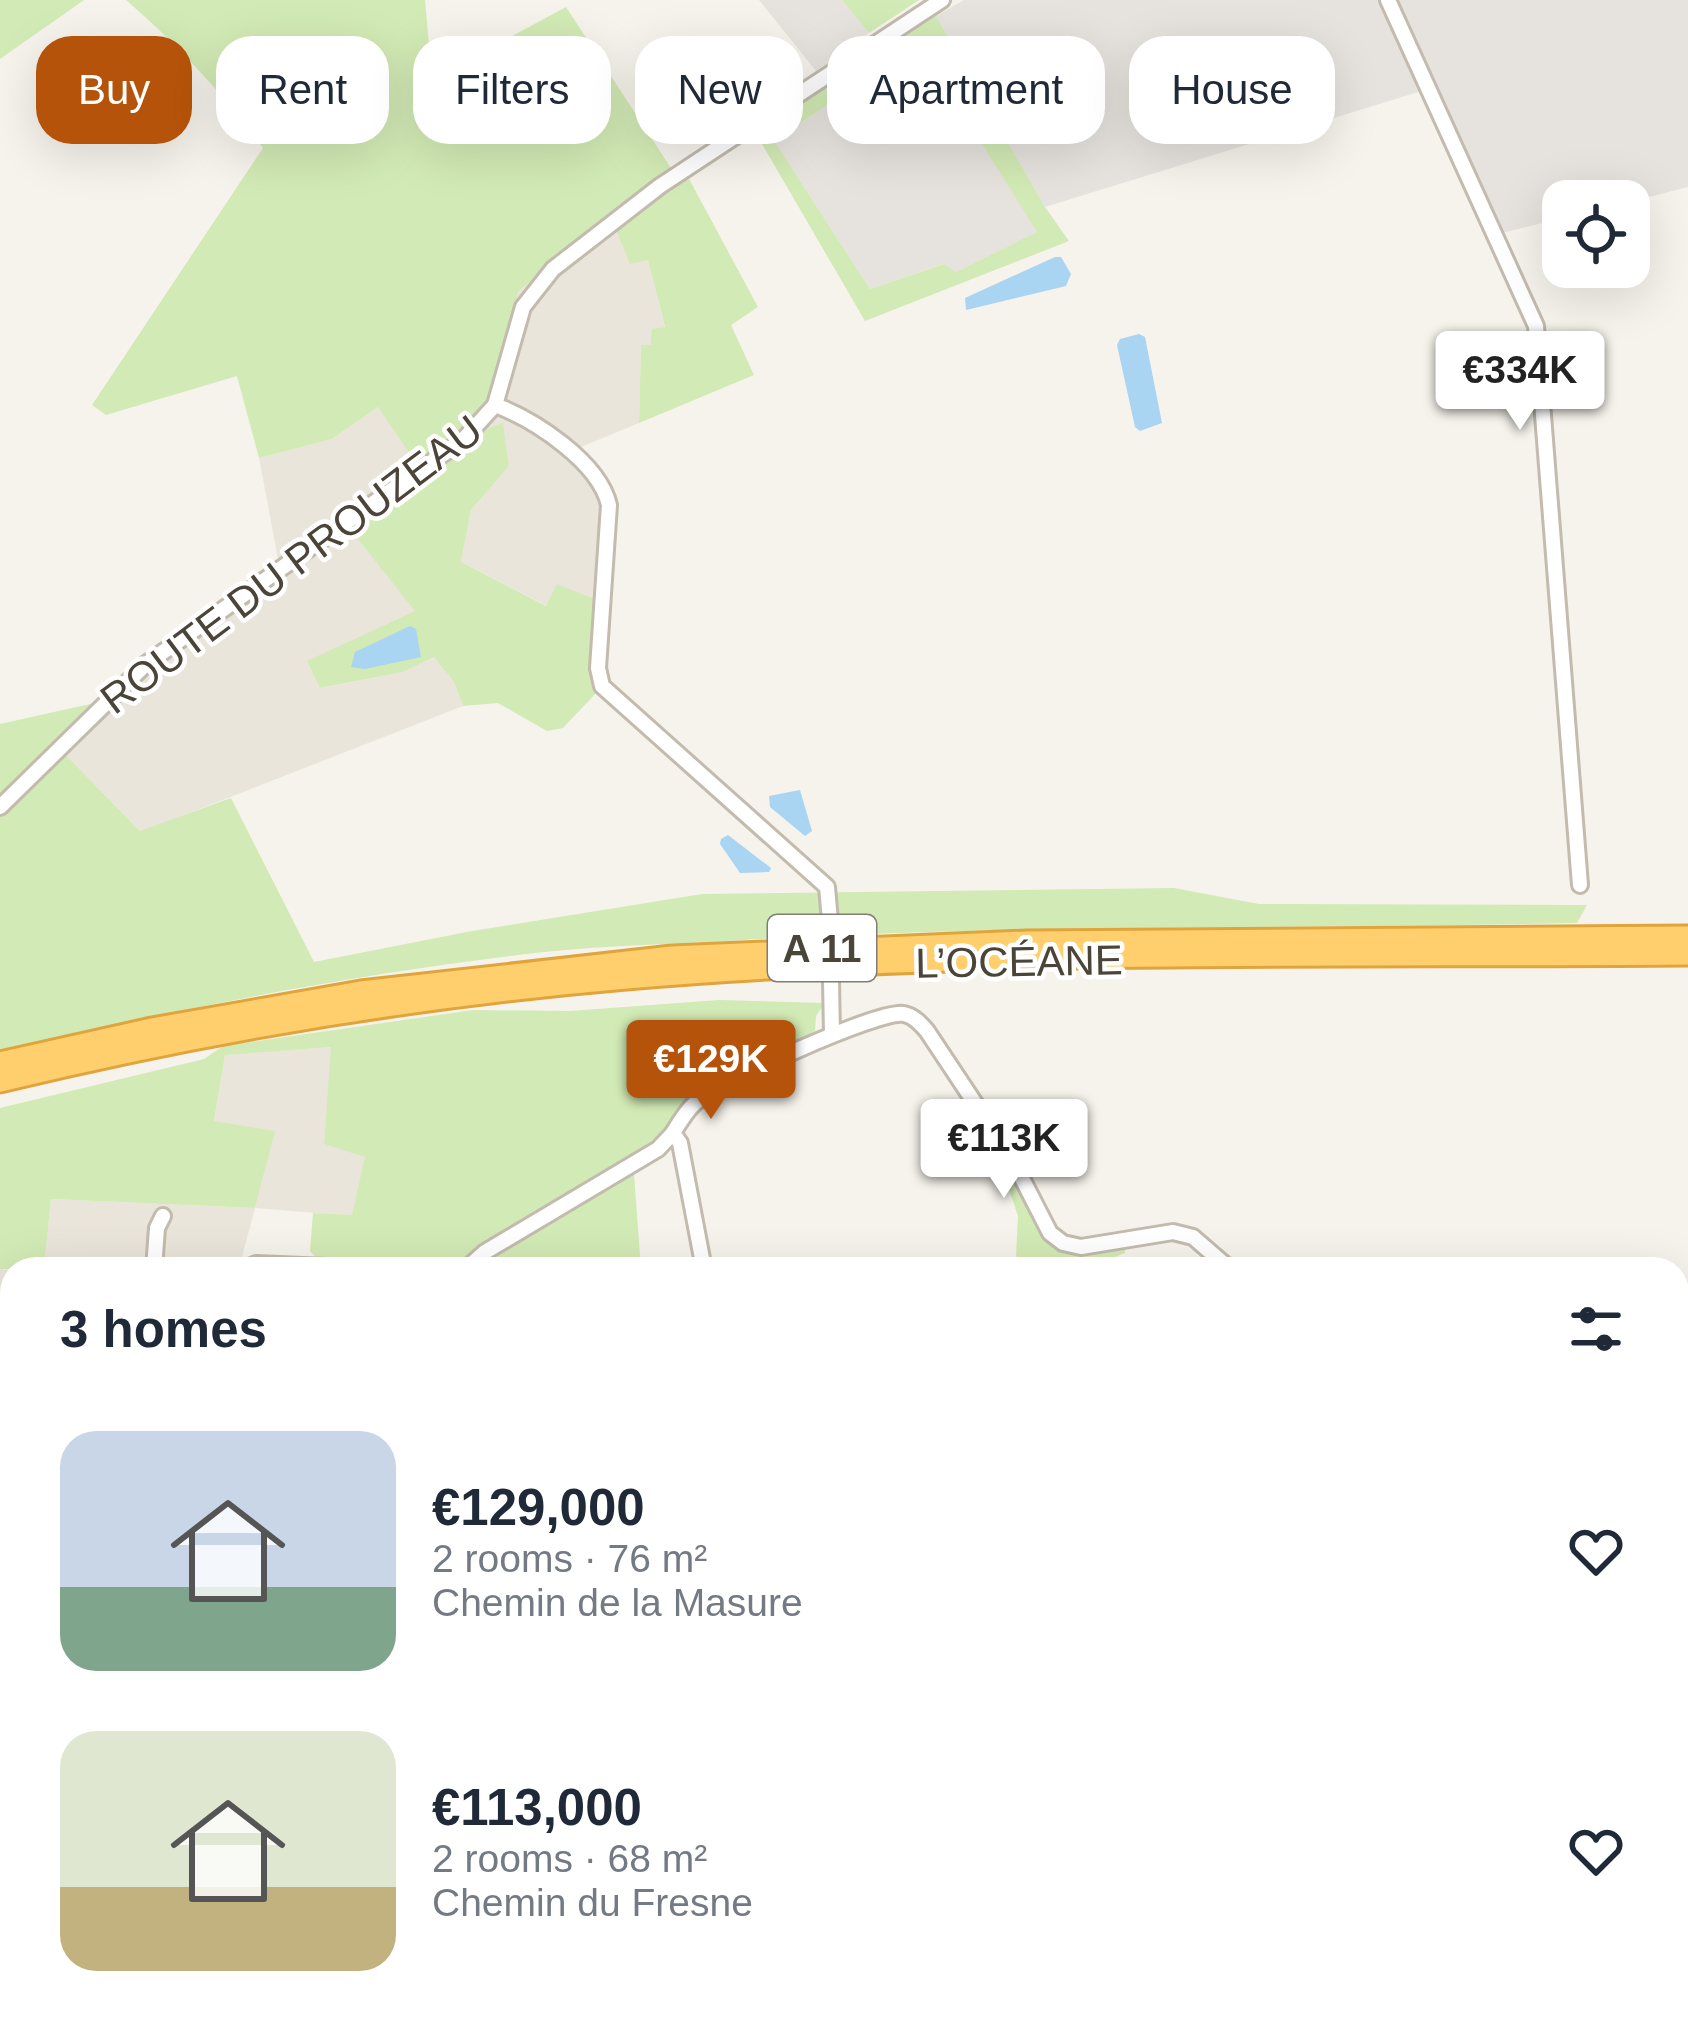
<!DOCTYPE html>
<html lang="en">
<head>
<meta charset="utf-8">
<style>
  :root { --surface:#fff; --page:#f6f6f7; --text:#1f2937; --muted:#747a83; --accent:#b45309 }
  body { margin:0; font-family:Arial,sans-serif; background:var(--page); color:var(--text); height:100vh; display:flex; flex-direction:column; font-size:45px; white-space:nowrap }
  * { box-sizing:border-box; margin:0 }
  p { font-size:39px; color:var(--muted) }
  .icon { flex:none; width:66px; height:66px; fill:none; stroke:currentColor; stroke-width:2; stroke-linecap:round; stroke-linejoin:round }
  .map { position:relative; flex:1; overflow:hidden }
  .side { position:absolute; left:0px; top:1257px; width:1689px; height:771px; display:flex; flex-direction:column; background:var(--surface); border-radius:36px 36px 0 0; box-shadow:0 12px 48px #0002 }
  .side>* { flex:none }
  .banner { position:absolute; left:36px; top:36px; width:1617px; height:108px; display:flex; gap:24px }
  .buttons { position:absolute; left:1542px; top:180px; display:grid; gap:24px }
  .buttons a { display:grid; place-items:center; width:108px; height:108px; border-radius:24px; background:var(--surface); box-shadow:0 12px 48px #0002; font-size:60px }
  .price { position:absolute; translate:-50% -102px; padding:0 27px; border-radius:12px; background:#fff; color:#222; font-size:39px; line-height:78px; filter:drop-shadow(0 3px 6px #0008) }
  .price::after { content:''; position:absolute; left:50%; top:72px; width:36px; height:27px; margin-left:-18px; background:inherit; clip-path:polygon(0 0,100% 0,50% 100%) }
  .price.on { background:var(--accent); color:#fff }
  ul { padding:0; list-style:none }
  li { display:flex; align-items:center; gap:36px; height:300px; padding:0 60px }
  li span { display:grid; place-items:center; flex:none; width:336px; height:240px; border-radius:36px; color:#555 }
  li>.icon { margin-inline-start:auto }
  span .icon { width:144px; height:144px; fill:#fffc; stroke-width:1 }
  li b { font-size:51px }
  h2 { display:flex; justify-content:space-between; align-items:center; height:144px; padding:0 60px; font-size:51px }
  .tag { padding:0 42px; border-radius:36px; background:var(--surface); box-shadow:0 12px 48px #0002; font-size:42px; line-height:108px }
  .tag.on { background:var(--accent); color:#fff }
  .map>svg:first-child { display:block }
  .residential { fill:#eae5da }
  .industrial { fill:#e6e2dd }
  .green { fill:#d2eab5 }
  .water { fill:#a9d4f2 }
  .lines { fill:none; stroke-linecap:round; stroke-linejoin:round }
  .minor-casing { stroke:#c2bbae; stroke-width:20 }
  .highway-casing { stroke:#e0a43c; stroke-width:27 }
  .minor { stroke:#fff; stroke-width:14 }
  .highway { stroke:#ffcf6e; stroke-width:21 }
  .labels { text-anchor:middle; stroke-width:9; stroke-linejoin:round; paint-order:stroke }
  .shield { fill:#fff; stroke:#817c74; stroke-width:3 }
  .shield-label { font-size:39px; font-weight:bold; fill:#4b4439 }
  .street-label { font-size:42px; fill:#4b4439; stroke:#fff }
</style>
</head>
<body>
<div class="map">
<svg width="1688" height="2027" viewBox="0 0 1688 2027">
  <rect width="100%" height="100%" fill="#f6f3ec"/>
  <g class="residential">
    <path d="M 611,214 L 648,259 L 665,328 L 651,345 L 641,346 L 639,423 L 581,447 L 614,492 L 607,604 L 547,606 L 461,562 L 471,510 L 509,466 L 503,425 L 489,428 L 462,452 L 416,611 L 321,688 L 403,672 L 434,657 L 454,682 L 463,706 L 141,832 L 56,745 L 157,645 L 278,559 L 259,458 L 332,439 L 378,407 L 503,366 L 517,293 Z"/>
    <path d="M 332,1047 L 324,1144 L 366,1156 L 352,1216 L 255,1208 L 242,1257 L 296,1269 L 44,1269 L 51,1199 L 255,1208 L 274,1132 L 214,1122 L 225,1054 Z"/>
    <path d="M 0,1269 L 12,1270 L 12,1423 L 0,1416 Z"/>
    <path d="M 1252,2016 L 1401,2016 L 1395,2027 L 1304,2027 Z"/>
  </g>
  <g class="industrial">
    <path d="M 759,0 L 842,0 L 869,33 L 816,71 Z"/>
    <path d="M 964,0 L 1688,0 L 1688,187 L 1629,202 L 1563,201 L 1563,218 L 1498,234 L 1431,88 L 1045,207 L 936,16 Z"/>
    <path d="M 920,43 L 1038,232 L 956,272 L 943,264 L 870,289 L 766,128 L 768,122 L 788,131 Z"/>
  </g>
  <g class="green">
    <path d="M 0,0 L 84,0 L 0,59 Z"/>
    <path d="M 126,0 L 425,0 L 432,79 L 566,7 L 671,168 L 688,177 L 758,307 L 731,325 L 754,375 L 639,423 L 641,345 L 651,345 L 652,329 L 665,327 L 648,260 L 630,264 L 610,215 L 518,292 L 503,366 L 491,399 L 472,426 L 417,464 L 378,407 L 332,439 L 259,458 L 237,376 L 106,415 L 92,405 L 263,148 C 223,94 177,44 126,0 Z"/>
    <path d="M 842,0 L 919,0 L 869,33 Z"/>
    <path d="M 936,16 L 1045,207 L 1069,241 L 865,321 L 755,132 L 766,128 L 870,289 L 944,264 L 956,272 L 1037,232 L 920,44 L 788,131 L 768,122 Z"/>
    <path d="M 503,423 L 509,466 L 471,510 L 461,562 L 546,606 L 557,584 L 607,604 L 598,691 L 563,728 L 547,731 L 498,703 L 463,706 L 454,682 L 434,657 L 403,672 L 320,688 L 307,661 L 415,611 L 353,533 L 489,428 Z"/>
    <path d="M 99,702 L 57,746 L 140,831 L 231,798 L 314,962 L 472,931 L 702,894 L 1174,888 L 1259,904 L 1587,905 L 1577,923 C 1298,929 1021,924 743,940 C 677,944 610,945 544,952 C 361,973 179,1008 0,1051 L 0,724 Z"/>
    <path d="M 719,1000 L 825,1003 L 816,1016 L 815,1031 L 689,1102 L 661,1138 L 447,1268 L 320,1262 L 310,1251 L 313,1213 L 352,1215 L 365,1157 L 324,1144 L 331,1047 L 225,1055 L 214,1121 L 275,1131 L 255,1208 L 51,1199 L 44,1269 L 0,1269 L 0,1108 L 204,1059 L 223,1046 L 473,1010 L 570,1011 Z"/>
    <path d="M 1013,1169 C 1045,1236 1042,1264 1125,1245 L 1125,1253 L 1097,1264 L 1093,1269 L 1027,1269 L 1016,1256 L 1018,1216 L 1005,1178 Z"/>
    <path d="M 634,1174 L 641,1269 L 514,1269 L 511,1262 L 502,1262 L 496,1269 L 472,1269 L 494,1251 Z"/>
    <path d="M 925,2016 L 1252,2016 L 1304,2027 L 925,2027 Z"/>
  </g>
  <g class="water">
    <path d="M 1055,257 L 1061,257 L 1071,274 L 1066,286 L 966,310 L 965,298 Z"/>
    <path d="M 1139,334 L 1145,337 L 1162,423 L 1140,431 L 1135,427 L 1117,345 L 1120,339 Z"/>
    <path d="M 410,626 L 416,629 L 421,657 L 365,669 L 351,667 L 355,652 Z"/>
    <path d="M 800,790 L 812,831 L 805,836 L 770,807 L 769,796 Z"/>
    <path d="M 728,835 L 771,868 L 769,872 L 740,873 L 720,844 L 721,839 Z"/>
  </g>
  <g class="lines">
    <defs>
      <g id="minor">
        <path d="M 1388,0 L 1536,326 L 1580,885"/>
        <path d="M 495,405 C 535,420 599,462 609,505 L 598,668 L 602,686 L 827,887 L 831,932"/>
        <path d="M 0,807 L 146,664 L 464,439 L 495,405 L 523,307 L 553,269 L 660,186 L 942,0"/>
        <path d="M 831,980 L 832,1035"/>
        <path d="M 154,1269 L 157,1228 L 163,1216"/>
        <path d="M 245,1269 L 256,1264 L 374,1269"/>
        <path d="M 466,1269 L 485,1252 L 658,1149 L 673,1133"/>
        <path d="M 704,1269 L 680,1143 L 673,1133 C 679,1123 686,1111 695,1103 C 716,1084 880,1009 904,1014 C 914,1016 921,1024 927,1031 L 1012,1159 L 1050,1233 L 1063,1243 L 1081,1247 L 1173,1232 L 1193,1237 L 1230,1269"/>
        <path d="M 0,1337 L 12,1335"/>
        <path d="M 1677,1427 L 1688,1404"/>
        <path d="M 0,1574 L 12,1579"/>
        <path d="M 66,2016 L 66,2027"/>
        <path d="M 1378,2027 L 1378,2016"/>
      </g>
      <g id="highway">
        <path d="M 0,1063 L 152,1029 L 361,992 L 672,957 L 1027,942 L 1688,937"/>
        <path d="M 0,1081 C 206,1031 416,996 626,978 C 979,948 1335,957 1688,954"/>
      </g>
    </defs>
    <use href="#minor" class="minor-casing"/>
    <use href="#highway" class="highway-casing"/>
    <use href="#minor" class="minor"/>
    <use href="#highway" class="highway"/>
  </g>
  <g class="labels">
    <rect class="shield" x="768" y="915" width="108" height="66" rx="9"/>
    <g class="shield-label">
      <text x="822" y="962">A 11</text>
    </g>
    <g class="street-label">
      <text transform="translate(291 564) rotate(-37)" y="15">ROUTE DU PROUZEAU</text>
      <text transform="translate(1019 961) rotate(-1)" y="15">L’OCÉANE</text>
    </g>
  </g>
</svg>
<div class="buttons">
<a><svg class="icon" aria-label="locate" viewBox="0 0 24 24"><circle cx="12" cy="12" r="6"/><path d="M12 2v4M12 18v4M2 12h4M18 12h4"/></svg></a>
</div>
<b class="price" style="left:1520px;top:433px">€334K</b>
<b class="price on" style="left:711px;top:1122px">€129K</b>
<b class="price" style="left:1004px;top:1201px">€113K</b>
<div class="banner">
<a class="tag on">Buy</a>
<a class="tag">Rent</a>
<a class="tag">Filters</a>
<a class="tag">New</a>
<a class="tag">Apartment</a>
<a class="tag">House</a>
</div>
<section class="side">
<h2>3 homes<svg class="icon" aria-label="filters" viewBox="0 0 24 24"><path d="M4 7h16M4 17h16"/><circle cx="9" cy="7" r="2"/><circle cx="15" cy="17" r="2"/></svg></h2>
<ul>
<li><span style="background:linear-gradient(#c9d6e8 65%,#7fa58c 0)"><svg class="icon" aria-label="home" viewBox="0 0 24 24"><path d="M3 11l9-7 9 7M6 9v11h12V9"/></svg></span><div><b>€129,000</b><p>2 rooms · 76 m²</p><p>Chemin de la Masure</p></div><svg class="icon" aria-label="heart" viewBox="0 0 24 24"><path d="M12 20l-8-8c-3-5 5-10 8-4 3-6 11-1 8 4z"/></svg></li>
<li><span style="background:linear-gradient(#dfe7d0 65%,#c2b280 0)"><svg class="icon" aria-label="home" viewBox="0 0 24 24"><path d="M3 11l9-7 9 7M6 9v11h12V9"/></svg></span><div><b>€113,000</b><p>2 rooms · 68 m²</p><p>Chemin du Fresne</p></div><svg class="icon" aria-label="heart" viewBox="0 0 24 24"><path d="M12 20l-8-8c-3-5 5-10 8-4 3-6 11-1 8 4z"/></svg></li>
</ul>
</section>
</div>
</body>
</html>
